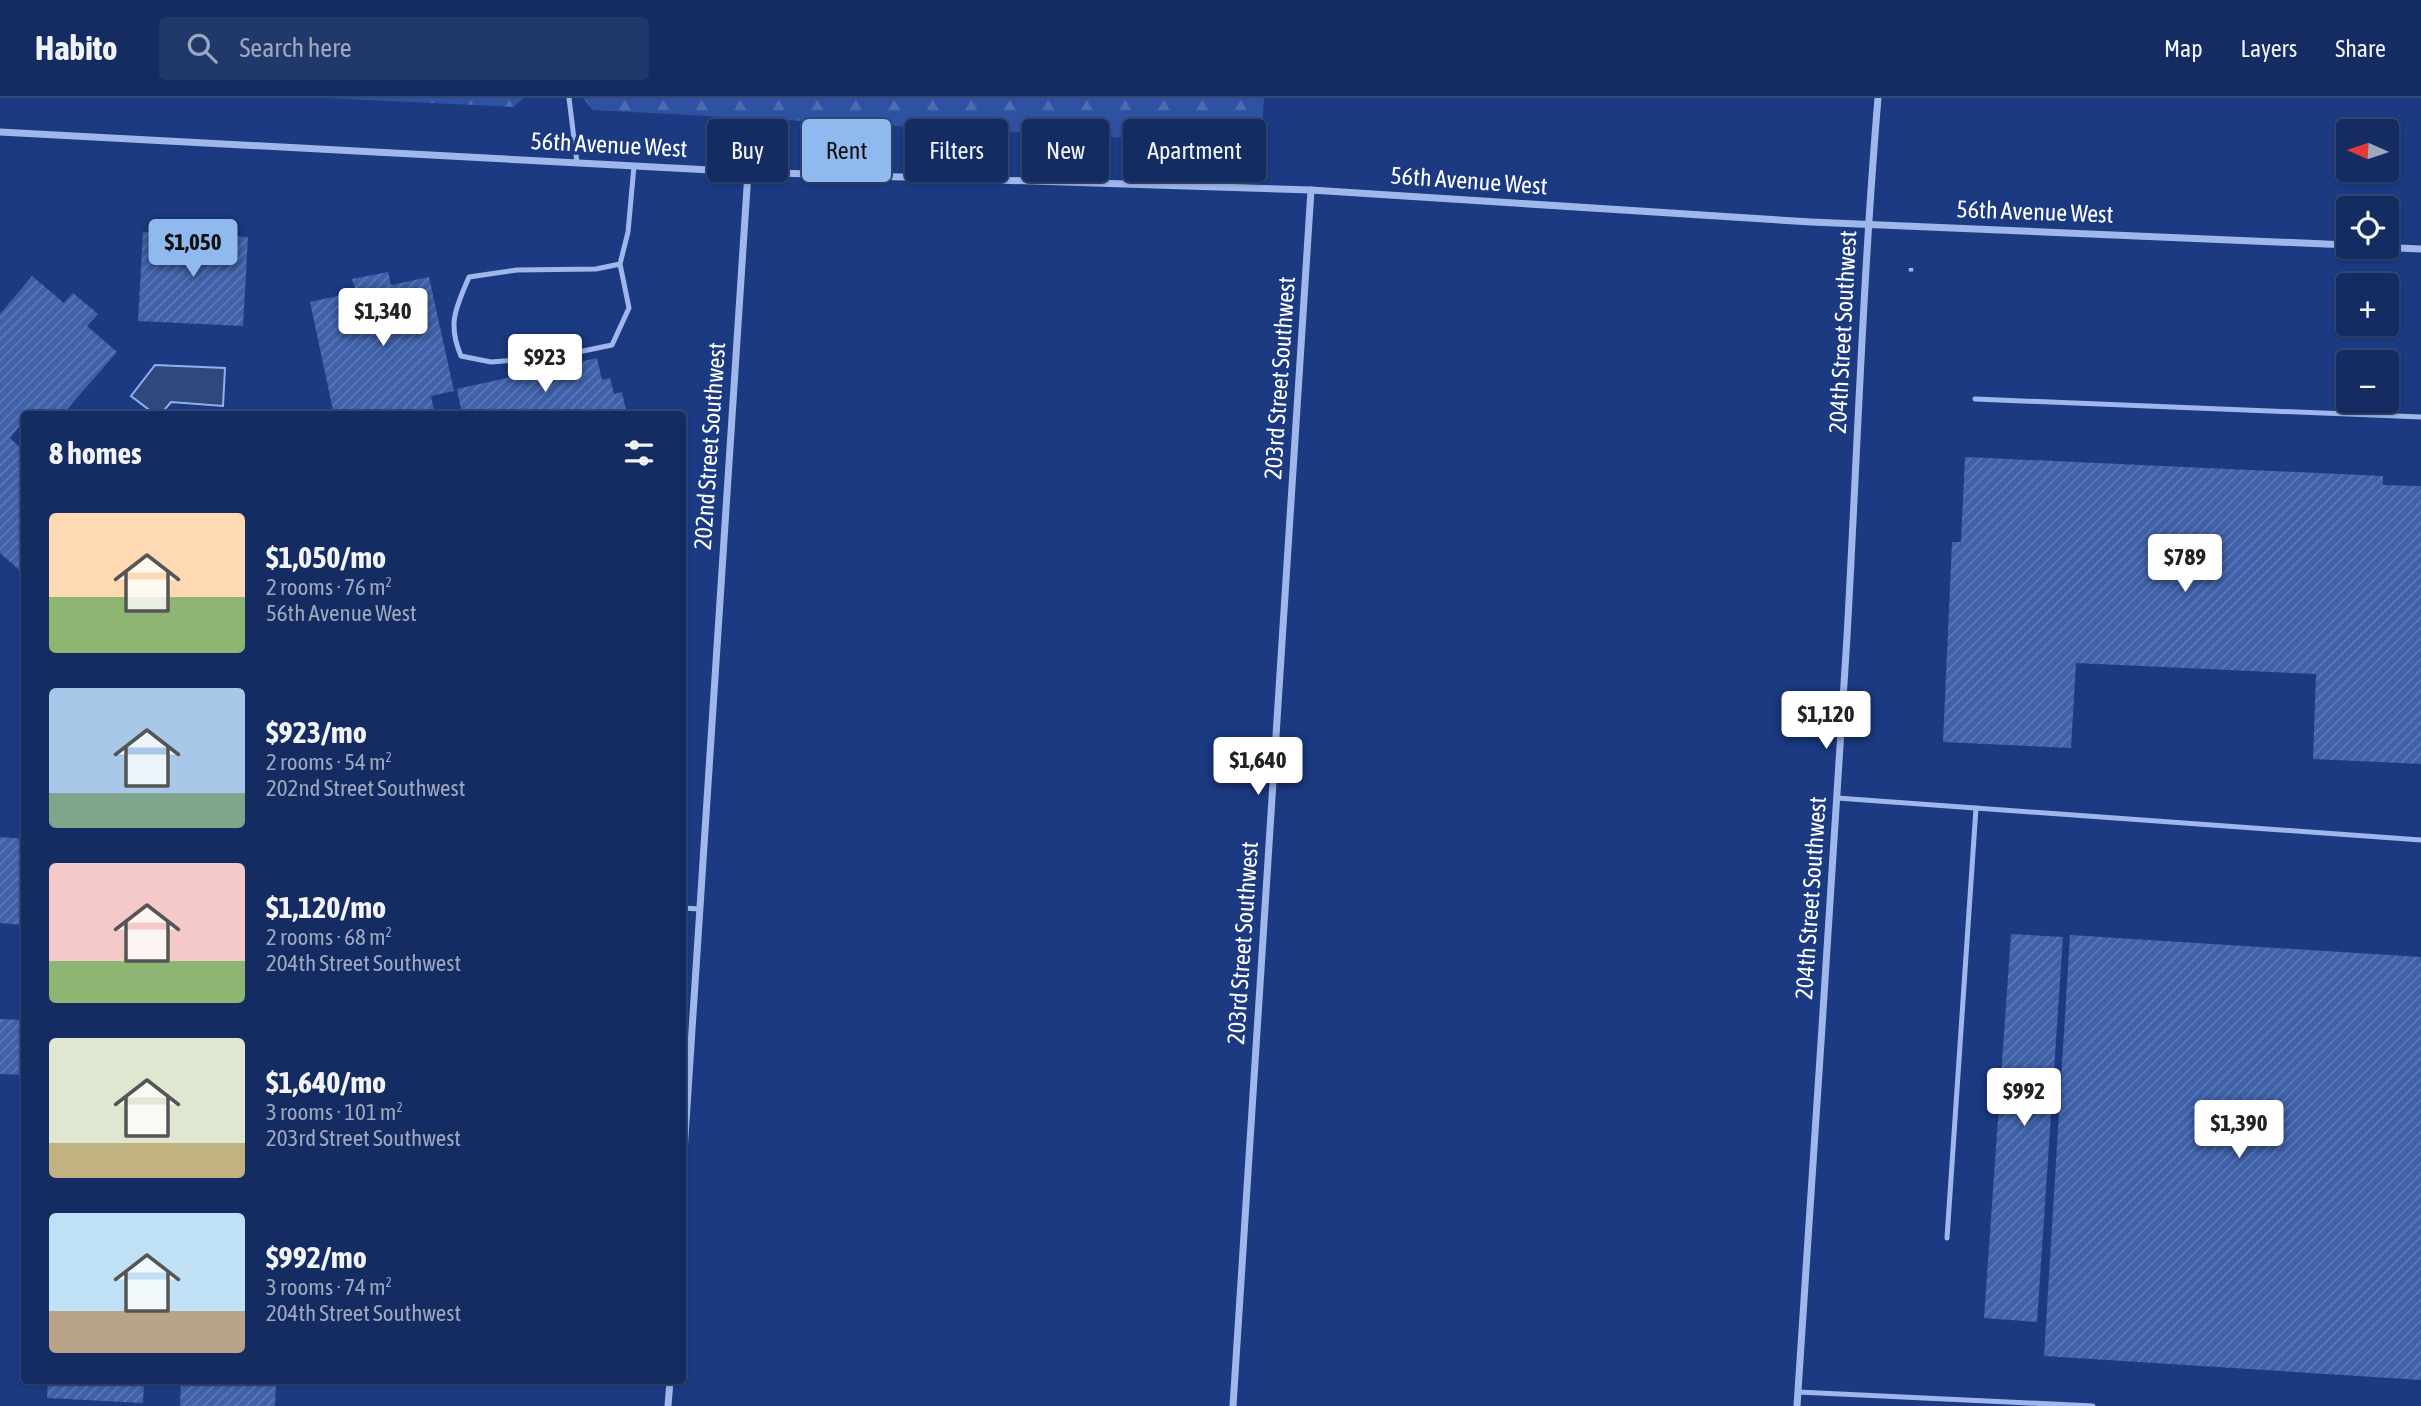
<!DOCTYPE html>
<html lang="en">
<head>
<meta charset="utf-8">
<style>
  :root { --surface:#142c62; --page:#21386b; --text:#f1f3f6; --muted:#9da7be; --line:#334877; --accent:#90b9f0 }
  body { margin:0; font-family:"Asap Condensed",sans-serif; background:var(--page); color:var(--text); height:100vh; display:flex; flex-direction:column; font-size:26px; white-space:nowrap }
  * { box-sizing:border-box; margin:0 }
  p { font-size:23px; color:var(--muted) }
  .icon { flex:none; width:38px; height:38px; fill:none; stroke:currentColor; stroke-width:2; stroke-linecap:round; stroke-linejoin:round }
  .map { position:relative; flex:1; overflow:hidden }
  .panel { position:absolute; left:21px; top:313px; width:665px; height:973px; display:flex; flex-direction:column; background:var(--surface); border-radius:7px; box-shadow:0 2px 5px #0004,0 0 0 2px var(--line) }
  .panel>* { flex:none }
  .banner { position:absolute; left:707px; top:21px; width:665px; height:63px; display:flex; gap:14px }
  .needle { width:46px; rotate:273deg }
  .controls { position:absolute; left:2336px; top:21px; display:grid; gap:14px }
  .controls a { display:grid; place-items:center; width:63px; height:63px; border-radius:7px; background:var(--surface); box-shadow:0 2px 5px #0004,0 0 0 2px var(--line); font-size:35px }
  .price { position:absolute; translate:-50% -60px; padding:0 16px; border-radius:7px; background:#fff; color:#222; font-size:23px; line-height:46px; filter:drop-shadow(0 2px 4px #0008) }
  .price::after { content:''; position:absolute; left:50%; top:42px; width:21px; height:16px; margin-left:-10px; background:inherit; clip-path:polygon(0 0,100% 0,50% 100%) }
  .price.current { background:var(--accent); color:#111 }
  ul { padding:0; list-style:none }
  li { display:flex; align-items:center; gap:21px; height:175px; padding:0 28px }
  li span { display:grid; place-items:center; flex:none; width:196px; height:140px; border-radius:7px; color:#555 }
  li>.icon { margin-inline-start:auto }
  span .icon { width:84px; height:84px; fill:#fffc; stroke-width:1 }
  li b { font-size:30px }
  h2 { display:flex; justify-content:space-between; align-items:center; height:84px; padding:0 28px; font-size:30px }
  .chip { padding:0 24px; border-radius:7px; background:var(--surface); box-shadow:0 2px 5px #0004,0 0 0 2px var(--line); font-size:24px; line-height:63px }
  .chip.current { background:var(--accent); color:#111 }
  header { display:flex; align-items:center; gap:42px; box-sizing:border-box; height:98px; padding:0 35px; background:var(--surface); border-bottom:2px solid var(--line) }
  header strong { font-size:33px }
  nav { display:flex; gap:38px; margin-inline-start:auto; font-size:24px }
  .search { width:490px; height:63px; background:var(--page); display:flex; align-items:center; gap:18px; box-sizing:border-box; padding:0 24px; border-radius:7px; color:var(--muted); font-size:26px }
  .map>svg:first-child { display:block }
  .forest { fill:url(#forest-firs) }
  .water { fill:#31487d; stroke:#92b0ec; stroke-width:2 }
  .building { fill:url(#building-hatch) }
  .lines { fill:none; stroke-linecap:round; stroke-linejoin:round }
  .path { stroke:#9fb7ea; stroke-width:4.5; stroke-dasharray:3.5 5; stroke-linecap:butt }
  .service { stroke:#9fb7ea; stroke-width:5 }
  .minor { stroke:#9fb7ea; stroke-width:7 }
  .labels { text-anchor:middle; stroke-width:7; stroke-linejoin:round; paint-order:stroke }
  .street-label { font-size:24px; fill:#fff; stroke:#1b3a82 }
</style>
</head>
<body>
<header>
<strong>Habito</strong>
<div class="search"><svg class="icon" aria-label="search" viewBox="0 0 24 24"><circle cx="10" cy="10" r="6"/><path d="M15 15l6 6"/></svg>Search here</div>
<nav><a>Map</a><a>Layers</a><a>Share</a></nav>
</header>
<div class="map">
<svg width="2421" height="1308" viewBox="0 0 2421 1308">
  <defs>
    <pattern id="forest-firs" width="22" height="20" patternUnits="userSpaceOnUse" patternTransform="scale(1.75)"><rect width="22" height="20" fill="#2e52a1"/><path d="M5 1l3.5 6h-7zM16 11l3.5 6h-7z" fill="#4d6caf"/></pattern>
    <pattern id="building-hatch" width="6" height="6" patternUnits="userSpaceOnUse" patternTransform="scale(1.75)"><rect width="6" height="6" fill="#3f61aa"/><path d="M-1 1l2-2M0 6l6-6M5 7l2-2" fill="none" stroke="#5c79b7"/></pattern>
  </defs>
  <rect width="100%" height="100%" fill="#1b3a82"/>
  <g class="forest">
    <path d="M 328,0 L 524,0 L 513,9 Z"/>
    <path d="M 583,0 L 1264,0 L 1261,47 L 593,12 Z"/>
  </g>
  <path class="water" d="M 155,267 L 225,270 L 223,308 L 171,304 L 160,317 L 156,317 L 131,298 Z"/>
  <g class="building">
    <path d="M 143,134 L 248,139 L 243,228 L 138,223 Z"/>
    <path d="M 388,174 L 391,187 L 429,179 L 454,293 L 431,298 L 435,317 L 360,317 L 359,315 L 334,317 L 310,204 L 356,194 L 352,181 Z"/>
    <path d="M 32,178 L 64,205 L 73,195 L 98,216 L 87,228 L 117,254 L 62,317 L 24,317 L 24,323 L 10,340 L 24,353 L 24,476 L 0,455 L 0,216 Z"/>
    <path d="M 597,260 L 602,282 L 610,280 L 614,296 L 622,294 L 627,317 L 440,317 L 461,311 L 457,291 Z"/>
    <path d="M 1965,359 L 2383,378 L 2383,387 L 2421,388 L 2421,666 L 2313,661 L 2316,576 L 2076,565 L 2071,650 L 1943,644 L 1952,444 L 1961,444 Z"/>
    <path d="M 0,739 L 24,741 L 24,827 L 0,825 Z"/>
    <path d="M 2011,836 L 2063,839 L 2037,1224 L 1984,1220 Z"/>
    <path d="M 2070,837 L 2421,859 L 2421,1282 L 2044,1258 Z"/>
    <path d="M 0,921 L 24,922 L 24,977 L 0,976 Z"/>
    <path d="M 48,1283 L 144,1283 L 143,1305 L 47,1300 Z"/>
    <path d="M 181,1283 L 276,1283 L 275,1308 L 180,1308 Z"/>
  </g>
  <g class="lines">
    <path class="path" d="M 1911,170 L 1911,174"/>
    <g class="service">
      <path d="M 569,0 L 577,65"/>
      <path d="M 620,166 L 629,210 L 612,247 L 554,259 L 491,264 L 461,258 C 447,225 456,210 469,179 L 517,172 L 596,171 L 620,166 L 628,134 L 634,68"/>
      <path d="M 1975,301 L 2421,319"/>
      <path d="M 1837,700 L 2421,742"/>
      <path d="M 682,810 L 700,811"/>
      <path d="M 1947,1140 L 1976,710"/>
      <path d="M 1798,1294 L 2093,1308"/>
    </g>
    <g class="minor">
      <path d="M 0,34 L 748,74 L 1311,92 L 1811,124 L 2348,147"/>
      <path d="M 2376,149 L 2421,151"/>
      <path d="M 682,1085 L 748,74"/>
      <path d="M 668,1308 L 670,1283"/>
      <path d="M 1233,1308 L 1311,92"/>
      <path d="M 1797,1308 C 1813,1052 1832,795 1847,539 C 1857,359 1863,179 1878,0"/>
    </g>
  </g>
  <g class="labels">
    <g class="street-label">
      <text transform="translate(609 47) rotate(3)" y="8">56th Avenue West</text>
      <text transform="translate(1469 83) rotate(4)" y="8">56th Avenue West</text>
      <text transform="translate(2035 114) rotate(2)" y="8">56th Avenue West</text>
      <text transform="translate(1843 234) rotate(-87)" y="8">204th Street Southwest</text>
      <text transform="translate(1280 280) rotate(-86)" y="8">203rd Street Southwest</text>
      <text transform="translate(710 348) rotate(-86)" y="8">202nd Street Southwest</text>
      <text transform="translate(1811 800) rotate(-86)" y="8">204th Street Southwest</text>
      <text transform="translate(1243 845) rotate(-86)" y="8">203rd Street Southwest</text>
    </g>
  </g>
</svg>
<div class="controls">
<a><svg class="needle" viewBox="-14 -14 28 28"><path d="M0-13l5 13h-10z" fill="#e53935"/><path d="M0 13l5-13h-10z" fill="#9da7be"/></svg></a>
<a><svg class="icon" aria-label="locate" viewBox="0 0 24 24"><circle cx="12" cy="12" r="6"/><path d="M12 2v4M12 18v4M2 12h4M18 12h4"/></svg></a>
<a>+</a>
<a>−</a>
</div>
<b class="price current" style="left:193px;top:181px">$1,050</b>
<b class="price" style="left:383px;top:250px">$1,340</b>
<b class="price" style="left:545px;top:296px">$923</b>
<b class="price" style="left:2185px;top:496px">$789</b>
<b class="price" style="left:1826px;top:653px">$1,120</b>
<b class="price" style="left:1258px;top:699px">$1,640</b>
<b class="price" style="left:2024px;top:1030px">$992</b>
<b class="price" style="left:2239px;top:1062px">$1,390</b>
<div class="banner">
<a class="chip">Buy</a>
<a class="chip current">Rent</a>
<a class="chip">Filters</a>
<a class="chip">New</a>
<a class="chip">Apartment</a>
</div>
<section class="panel">
<h2>8 homes<svg class="icon" aria-label="filters" viewBox="0 0 24 24"><path d="M4 7h16M4 17h16"/><circle cx="9" cy="7" r="2"/><circle cx="15" cy="17" r="2"/></svg></h2>
<ul>
<li><span style="background:linear-gradient(#ffd9b3 60%,#8fb573 0)"><svg class="icon" aria-label="home" viewBox="0 0 24 24"><path d="M3 11l9-7 9 7M6 9v11h12V9"/></svg></span><div><b>$1,050/mo</b><p>2 rooms · 76 m²</p><p>56th Avenue West</p></div></li>
<li><span style="background:linear-gradient(#a9c7e8 75%,#7fa58c 0)"><svg class="icon" aria-label="home" viewBox="0 0 24 24"><path d="M3 11l9-7 9 7M6 9v11h12V9"/></svg></span><div><b>$923/mo</b><p>2 rooms · 54 m²</p><p>202nd Street Southwest</p></div></li>
<li><span style="background:linear-gradient(#f6c9c9 70%,#8fb573 0)"><svg class="icon" aria-label="home" viewBox="0 0 24 24"><path d="M3 11l9-7 9 7M6 9v11h12V9"/></svg></span><div><b>$1,120/mo</b><p>2 rooms · 68 m²</p><p>204th Street Southwest</p></div></li>
<li><span style="background:linear-gradient(#dfe7d0 75%,#c2b280 0)"><svg class="icon" aria-label="home" viewBox="0 0 24 24"><path d="M3 11l9-7 9 7M6 9v11h12V9"/></svg></span><div><b>$1,640/mo</b><p>3 rooms · 101 m²</p><p>203rd Street Southwest</p></div></li>
<li><span style="background:linear-gradient(#bfe0f5 70%,#b9a48a 0)"><svg class="icon" aria-label="home" viewBox="0 0 24 24"><path d="M3 11l9-7 9 7M6 9v11h12V9"/></svg></span><div><b>$992/mo</b><p>3 rooms · 74 m²</p><p>204th Street Southwest</p></div></li>
</ul>
</section>
</div>
</body>
</html>
